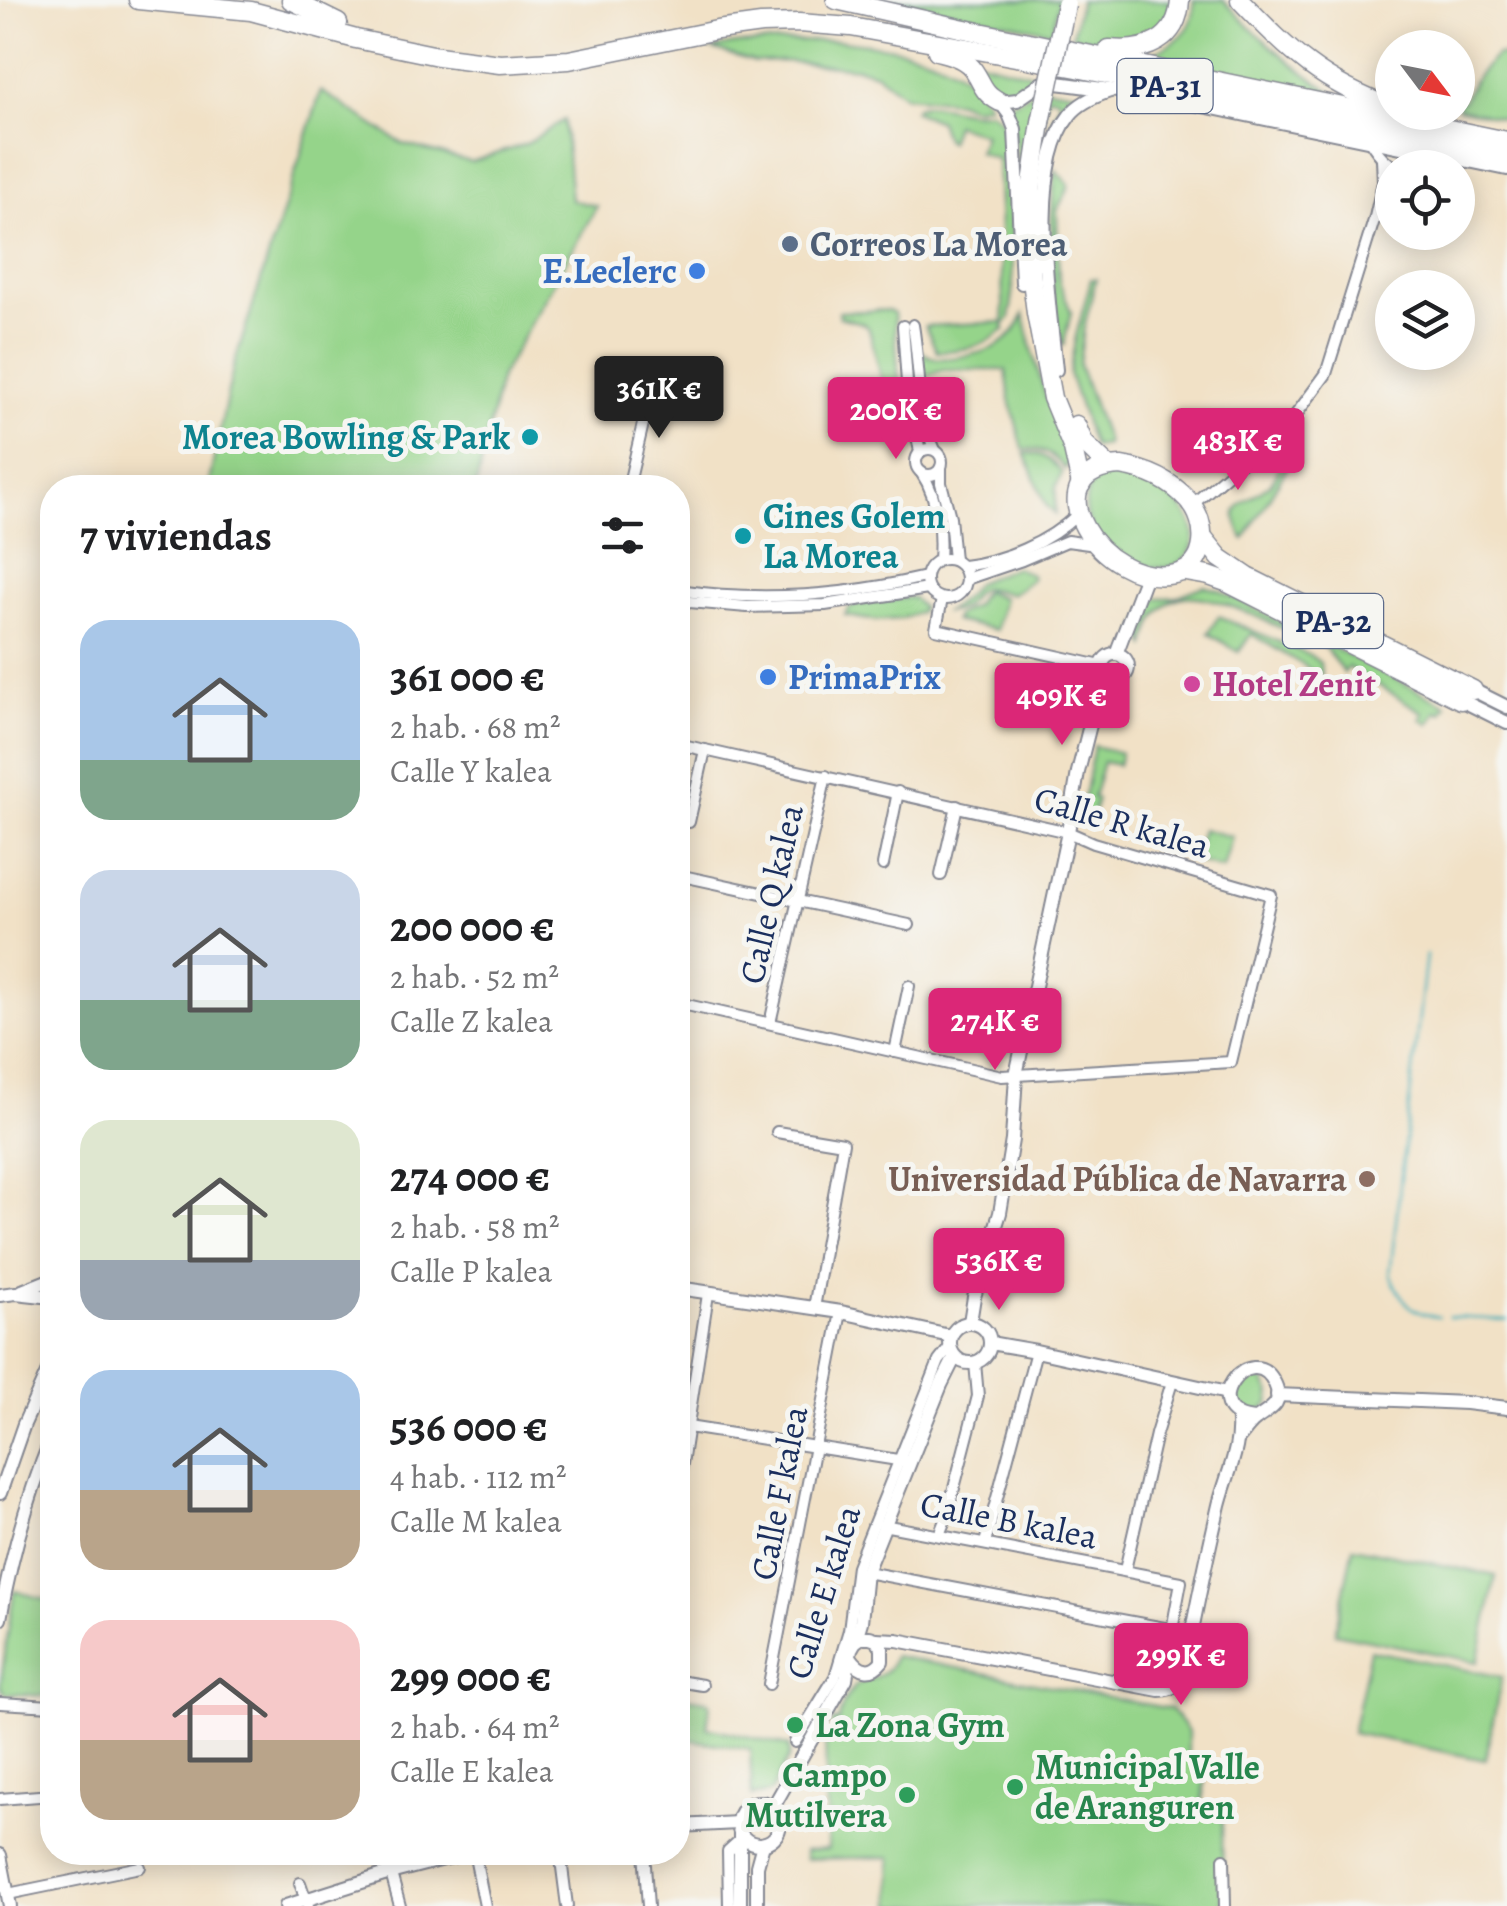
<!DOCTYPE html>
<html lang="es">
<head>
<meta charset="utf-8">
<style>
  :root { --surface:#fff; --page:#f2f2f2; --text:#202124; --muted:#757577; --accent:#db2777 }
  body { margin:0; font-family:Alegreya,serif; background:var(--page); color:var(--text); height:100vh; display:flex; flex-direction:column; font-size:38px; white-space:nowrap }
  * { box-sizing:border-box; margin:0 }
  p { font-size:32px; color:var(--muted) }
  .icon { flex:none; width:55px; height:55px; fill:none; stroke:currentColor; stroke-width:2; stroke-linecap:round; stroke-linejoin:round }
  .map { position:relative; flex:1; overflow:hidden }
  .sheet { position:absolute; left:40px; top:475px; width:650px; height:1390px; display:flex; flex-direction:column; background:var(--surface); border-radius:40px; box-shadow:0 5px 25px #0003 }
  .sheet>* { flex:none }
  .needle { width:65px; rotate:122deg }
  .tools { position:absolute; left:1375px; top:30px; display:grid; gap:20px }
  .tools a { display:grid; place-items:center; width:100px; height:100px; border-radius:50%; background:var(--surface); box-shadow:0 5px 25px #0003; font-size:50px }
  .price { position:absolute; translate:-50% -85px; padding:0 22px; border-radius:10px; background:var(--accent); color:#fff; font-size:32px; line-height:65px; filter:drop-shadow(0 2px 5px #0008) }
  .price::after { content:''; position:absolute; left:50%; top:60px; width:30px; height:22px; margin-left:-15px; background:inherit; clip-path:polygon(0 0,100% 0,50% 100%) }
  .price.current { background:#222; color:#fff }
  ul { padding:0; list-style:none }
  li { display:flex; align-items:center; gap:30px; height:250px; padding:0 40px }
  li span { display:grid; place-items:center; flex:none; width:280px; height:200px; border-radius:30px; color:#555 }
  li>.icon { margin-inline-start:auto }
  span .icon { width:120px; height:120px; fill:#fffc; stroke-width:1 }
  li b { font-size:42px }
  h2 { display:flex; justify-content:space-between; align-items:center; height:120px; padding:0 40px; font-size:42px }
  .map>svg:first-child { display:block }
  .green { fill:#95d48a; stroke:#588274; stroke-width:2.5 }
  .lines { fill:none; stroke-linecap:round; stroke-linejoin:round }
  .stream { stroke:#3faeba; stroke-width:2.5 }
  .minor-casing { stroke:#868892; stroke-width:14 }
  .tertiary-casing { stroke:#868892; stroke-width:16 }
  .trunk-casing { stroke:#868892; stroke-width:21 }
  .minor { stroke:#fff; stroke-width:10 }
  .tertiary { stroke:#fff; stroke-width:12 }
  .trunk { stroke:#fff; stroke-width:18 }
  .trunk-bridge-casing { stroke:#868892; stroke-width:21; stroke-linecap:butt }
  .trunk-bridge { stroke:#fff; stroke-width:18 }
  .service-dot { fill:#5c6f8a; stroke:#f6f6f2; stroke-width:4 }
  .shop-dot { fill:#3f7fe0; stroke:#f6f6f2; stroke-width:4 }
  .culture-dot { fill:#0f9aa8; stroke:#f6f6f2; stroke-width:4 }
  .hotel-dot { fill:#d1479c; stroke:#f6f6f2; stroke-width:4 }
  .education-dot { fill:#8d6e63; stroke:#f6f6f2; stroke-width:4 }
  .leisure-dot { fill:#2e9e5b; stroke:#f6f6f2; stroke-width:4 }
  .labels { text-anchor:middle; stroke-width:10; stroke-linejoin:round; paint-order:stroke }
  .shield { fill:#f6f6f2; stroke:#5d6b8a; stroke-width:2.5 }
  .shield-label { font-size:32px; font-weight:bold; fill:#1b2f5e }
  .service-label { font-size:35px; font-weight:bold; fill:#4e5e75; stroke:#f6f6f2; text-anchor:start }
  .shop-label { font-size:35px; font-weight:bold; fill:#366cbe; stroke:#f6f6f2; text-anchor:end }
  .culture-label { font-size:35px; font-weight:bold; fill:#0d838f; stroke:#f6f6f2; text-anchor:end }
  .hotel-label { font-size:35px; font-weight:bold; fill:#b23c85; stroke:#f6f6f2; text-anchor:start }
  .street-label { font-size:35px; fill:#1b2f5e; stroke:#f6f6f2 }
  .education-label { font-size:35px; font-weight:bold; fill:#785e54; stroke:#f6f6f2; text-anchor:end }
  .leisure-label { font-size:35px; font-weight:bold; fill:#27864d; stroke:#f6f6f2; text-anchor:start }
</style>
</head>
<body>
<div class="map">
<svg width="1507" height="1906" viewBox="0 0 1507 1906">
  <rect width="100%" height="100%" fill="#f6f6f2"/>
  <filter id="ink" filterUnits="userSpaceOnUse"><feTurbulence type="fractalNoise" baseFrequency=".01" numOctaves="2"/><feDisplacementMap in="SourceGraphic" scale="20" xChannelSelector="R" yChannelSelector="G"/><feConvolveMatrix kernelMatrix="1 2 1 2 8 2 1 2 1" color-interpolation-filters="sRGB"/></filter>
  <filter id="wash" filterUnits="userSpaceOnUse"><feTurbulence type="fractalNoise" baseFrequency=".0048" numOctaves="4" result="noise"/><feDisplacementMap in="SourceGraphic" scale="40" xChannelSelector="R" yChannelSelector="G"/><feGaussianBlur stdDeviation="2.25" result="paint"/><feColorMatrix in="noise" values="0 0 0 0 0 0 0 0 0 0 0 0 0 0 0 0 0 1.4 0 .05"/><feComposite in="paint" operator="in"/></filter>
  <g filter="url(#wash)">
    <rect width="100%" height="100%" fill="#f1e1c6"/>
    <g class="green">
      <path d="M 893,0 L 1059,0 L 1052,32 Z"/>
      <path d="M 1080,0 L 1171,0 C 1169,56 1108,41 1072,36 Z"/>
      <path d="M 1193,0 L 1223,0 C 1259,38 1298,71 1342,99 L 1146,56 C 1171,46 1199,31 1193,0 Z"/>
      <path d="M 836,40 C 888,47 963,51 988,105 L 972,107 L 957,101 L 905,96 L 875,73 L 858,68 L 782,61 L 755,62 L 712,49 L 735,44 Z"/>
      <path d="M 1496,55 L 1507,55 L 1507,119 L 1458,108 L 1458,101 L 1463,101 L 1473,81 Z"/>
      <path d="M 972,59 L 1045,77 C 1000,104 1000,102 972,59 Z"/>
      <path d="M 1043,87 L 1087,94 C 1054,113 1056,136 1043,166 L 1052,120 L 1060,102 L 1058,98 L 1048,95 L 1025,190 L 1007,105 Z"/>
      <path d="M 321,91 L 403,144 L 471,162 L 526,144 L 564,120 L 571,200 L 597,206 L 500,378 L 476,487 L 208,487 L 233,368 Z"/>
      <path d="M 926,104 C 948,105 968,115 990,111 L 1000,119 L 1003,126 L 1009,150 L 1011,178 L 1013,290 L 1010,318 L 1004,325 L 1005,329 C 983,348 965,350 937,352 L 925,326 L 1004,322 L 997,159 L 978,152 L 984,134 L 955,124 L 949,142 L 945,139 L 939,121 L 914,111 L 916,107 Z"/>
      <path d="M 1056,170 L 1069,184 C 1067,196 1060,200 1057,212 L 1059,281 L 1071,312 L 1064,344 L 1062,345 C 1049,301 1049,215 1056,170 Z"/>
      <path d="M 1091,279 L 1096,279 L 1084,328 L 1079,365 L 1107,442 L 1107,445 L 1093,447 L 1069,374 L 1076,336 Z"/>
      <path d="M 889,310 L 894,313 L 899,383 L 886,397 L 869,329 L 862,323 L 839,317 L 839,312 Z"/>
      <path d="M 1024,314 C 1034,365 1051,413 1070,462 L 1065,469 C 1053,454 1043,448 1023,449 L 1010,400 L 1006,370 L 943,370 L 923,377 L 919,350 C 933,361 942,359 958,357 C 988,353 1013,344 1024,314 Z"/>
      <path d="M 1025,453 C 1043,452 1051,460 1062,473 L 1056,487 L 1055,514 L 1046,505 Z"/>
      <path d="M 1291,461 L 1247,535 L 1244,539 C 1224,505 1243,504 1266,487 C 1274,482 1276,474 1280,466 Z"/>
      <path d="M 1122,473 C 1134,477 1148,480 1159,486 C 1172,495 1188,512 1193,527 C 1199,550 1182,568 1160,568 C 1141,568 1104,548 1094,532 C 1084,516 1080,489 1100,478 C 1105,474 1116,474 1122,473 Z"/>
      <path d="M 1015,567 L 1031,575 L 1032,579 C 1002,603 1014,591 982,588 C 967,597 969,610 946,612 L 967,595 L 976,583 Z"/>
      <path d="M 1204,586 L 1218,590 L 1447,705 L 1442,713 L 1437,711 L 1429,724 L 1421,719 L 1424,713 L 1348,667 L 1344,673 L 1326,649 L 1319,644 C 1298,635 1276,626 1255,616 C 1209,597 1160,574 1146,645 L 1143,637 L 1135,635 L 1151,599 L 1176,597 Z"/>
      <path d="M 986,591 L 1003,598 L 996,630 L 954,621 L 956,615 L 975,605 L 983,592 Z"/>
      <path d="M 912,597 L 922,608 L 920,612 C 893,623 872,622 845,615 L 849,608 L 859,604 Z"/>
      <path d="M 1219,616 L 1311,656 L 1320,663 L 1321,676 L 1251,634 L 1239,652 L 1208,633 Z"/>
      <path d="M 1094,746 L 1121,753 L 1118,765 L 1103,762 L 1093,798 L 1097,799 L 1092,817 L 1088,820 L 1081,812 Z"/>
      <path d="M 1202,829 L 1232,837 L 1223,869 L 1193,861 Z"/>
      <path d="M 1252,1375 L 1263,1379 L 1271,1393 L 1269,1404 L 1256,1414 L 1236,1407 L 1232,1397 L 1241,1378 Z"/>
      <path d="M 1353,1547 L 1496,1576 L 1478,1662 L 1335,1633 Z"/>
      <path d="M 14,1591 L 52,1601 L 52,1696 L 6,1694 L 0,1687 Z"/>
      <path d="M 1370,1650 L 1502,1677 L 1485,1760 L 1352,1733 Z"/>
      <path d="M 894,1656 L 1171,1709 L 1188,1732 L 1188,1759 L 1206,1770 L 1202,1804 L 1222,1819 L 1223,1906 L 892,1906 L 891,1857 L 805,1859 L 805,1851 L 828,1849 L 825,1733 L 832,1733 L 833,1721 L 839,1721 C 840,1707 850,1686 864,1681 C 880,1675 888,1674 894,1656 Z"/>
      <path d="M 678,1695 L 710,1702 L 707,1727 L 789,1746 L 789,1757 L 772,1790 L 768,1793 L 752,1796 L 750,1749 L 678,1738 Z"/>
    </g>
    <g class="lines">
      <g class="stream">
        <path d="M 1426,955 L 1390,1274 C 1400,1299 1411,1315 1439,1317"/>
        <path d="M 1448,1317 L 1507,1320"/>
      </g>
    </g>
  </g>
  <g filter="url(#ink)">
    <g class="lines">
      <defs>
        <g id="minor">
          <path d="M 1370,141 C 1394,179 1403,168 1439,155"/>
          <path d="M 913,325 C 920,366 917,411 935,450"/>
          <path d="M 903,326 L 907,383 L 920,452"/>
          <circle cx="1279" cy="446" r="13"/>
          <path d="M 1285,434 L 1292,420 L 1326,374 L 1375,217 L 1383,182 L 1382,159"/>
          <circle cx="929" cy="462" r="13"/>
          <path d="M 941,467 L 941,483 L 950,517 L 954,560"/>
          <path d="M 921,472 C 938,497 941,530 939,560"/>
          <path d="M 628,488 L 652,385"/>
          <path d="M 1193,504 L 1250,455 L 1267,449"/>
          <circle cx="946" cy="579" r="20"/>
          <path d="M 963,566 C 1004,561 1048,543 1078,514"/>
          <path d="M 966,579 L 1022,560 L 1067,541 L 1096,545"/>
          <path d="M 678,590 C 760,602 844,596 925,577"/>
          <path d="M 942,599 L 936,629 L 1101,666"/>
          <path d="M 678,601 L 747,607 L 825,605 L 928,589"/>
          <path d="M 678,744 L 1068,832 L 1093,843 L 1271,895 L 1231,1062 L 1002,1076 L 678,1003"/>
          <path d="M 689,822 L 705,750"/>
          <path d="M 883,865 L 898,792"/>
          <path d="M 678,875 L 909,925"/>
          <path d="M 941,875 L 957,806"/>
          <path d="M 770,1023 L 826,776"/>
          <path d="M 895,1052 L 909,986"/>
          <path d="M 777,1132 L 843,1143 L 814,1308"/>
          <path d="M 688,1427 L 904,1461"/>
          <path d="M 678,1490 L 708,1294"/>
          <path d="M 947,1515 L 991,1523"/>
          <path d="M 883,1525 L 1181,1582 L 1172,1630"/>
          <path d="M 939,1535 L 947,1515 L 978,1396 L 975,1363"/>
          <path d="M 985,1543 L 1036,1351"/>
          <path d="M 1125,1570 L 1156,1434 L 1172,1382"/>
          <path d="M 866,1572 L 1191,1633"/>
          <path d="M 678,1681 L 702,1685"/>
          <path d="M 769,1684 L 841,1312"/>
          <path d="M 0,1703 L 52,1706"/>
          <path d="M 795,1742 L 835,1677 L 849,1630 L 857,1566 L 939,1361 L 950,1347"/>
          <path d="M 0,1799 L 52,1795"/>
          <path d="M 385,1852 L 400,1906"/>
          <path d="M 474,1852 L 485,1906"/>
          <path d="M 560,1852 L 567,1906"/>
          <path d="M 644,1852 L 648,1906"/>
          <path d="M 1224,1859 L 1225,1906"/>
          <path d="M 300,1883 L 308,1906"/>
          <path d="M 8,1894 L 140,1867"/>
          <path d="M 729,1906 L 728,1851 L 739,1841"/>
        </g>
        <g id="tertiary">
          <path d="M 1000,102 L 1017,100 L 1040,84 L 1048,82 L 1065,84 L 1155,96 L 1507,169"/>
          <path d="M 1000,102 L 1009,114 L 1015,129 L 1022,283"/>
          <path d="M 1056,370 C 1050,305 1027,168 1070,115 C 1079,103 1095,96 1110,91"/>
          <circle cx="1115" cy="667" r="13"/>
          <path d="M 1116,654 L 1146,575"/>
          <path d="M 1473,690 L 1507,707"/>
          <path d="M 1461,700 L 1507,723"/>
          <path d="M 678,1288 L 841,1312 L 950,1336"/>
          <path d="M 22,1291 L 52,1279"/>
          <path d="M 0,1295 L 16,1293 L 52,1297"/>
          <path d="M 970,1322 L 974,1297 L 1000,1213 L 1012,1140 L 1016,1075 L 1068,832 L 1078,772 L 1092,717 L 1107,678"/>
          <circle cx="970" cy="1343" r="20"/>
          <path d="M 990,1343 L 1036,1351 L 1227,1393"/>
          <path d="M 1277,1395 L 1466,1403 L 1507,1408"/>
          <path d="M 1239,1438 C 1244,1433 1249,1424 1255,1420 C 1267,1410 1285,1406 1275,1384 C 1253,1335 1191,1414 1255,1419"/>
          <path d="M 0,1493 L 24,1424 L 52,1362"/>
          <path d="M 0,1619 C 11,1556 28,1496 52,1437"/>
          <path d="M 876,1639 L 897,1640 L 1159,1690 C 1173,1690 1177,1685 1184,1674 C 1194,1617 1206,1561 1219,1505 C 1226,1476 1243,1444 1237,1414"/>
          <path d="M 855,1642 L 861,1622 L 866,1572 L 941,1385 L 955,1357"/>
          <circle cx="759" cy="1823" r="21"/>
          <path d="M 773,1807 L 846,1679 L 851,1649 L 855,1642 L 862,1637 L 870,1637 L 876,1639 L 882,1647 L 882,1661 C 872,1674 860,1671 851,1658"/>
          <path d="M 678,1826 L 738,1823"/>
          <path d="M 740,1831 L 740,1906"/>
          <path d="M 0,1855 L 10,1906"/>
          <path d="M 286,1906 L 390,1873 L 471,1852"/>
          <path d="M 757,1906 L 757,1866 L 763,1844"/>
        </g>
        <g id="trunk">
          <path d="M 138,0 L 251,11 L 356,39 L 438,56 L 500,64 L 569,60 L 717,30 L 761,24 L 799,23 L 851,27 L 1077,68 L 1507,157"/>
          <path d="M 291,0 L 338,23"/>
          <path d="M 836,0 L 960,28 L 1507,141"/>
          <path d="M 1240,0 C 1292,54 1321,82 1392,108"/>
          <path d="M 1109,49 C 1145,53 1178,41 1180,0"/>
          <path d="M 937,51 C 951,55 966,58 974,71 C 984,86 982,92 1000,102"/>
          <path d="M 1041,122 L 1031,190 L 1031,271 L 1036,313 L 1052,398 L 1073,449 L 1081,485"/>
          <path d="M 1076,425 L 1084,443 L 1109,467"/>
          <path d="M 1121,466 C 1148,470 1170,480 1188,500 C 1209,522 1209,567 1175,574 C 1099,590 1028,470 1121,466 Z"/>
          <path d="M 1203,537 L 1220,558 L 1248,577 L 1473,690"/>
          <path d="M 1186,572 L 1209,576 L 1226,582 L 1461,700"/>
        </g>
      </defs>
      <use href="#minor" class="minor-casing"/>
      <use href="#tertiary" class="tertiary-casing"/>
      <use href="#trunk" class="trunk-casing"/>
      <use href="#minor" class="minor"/>
      <use href="#tertiary" class="tertiary"/>
      <use href="#trunk" class="trunk"/>
      <defs>
        <path id="trunk-bridge" d="M 1041,122 L 1066,5"/>
      </defs>
      <use href="#trunk-bridge" class="trunk-bridge-casing"/>
      <use href="#trunk-bridge" class="trunk-bridge"/>
    </g>
  </g>
  <circle class="service-dot" cx="790" cy="244" r="10"/>
  <g class="shop-dot">
    <circle cx="697" cy="271" r="10"/>
    <circle cx="768" cy="677" r="10"/>
  </g>
  <g class="culture-dot">
    <circle cx="530" cy="437" r="10"/>
    <circle cx="743" cy="536" r="10"/>
  </g>
  <circle class="hotel-dot" cx="1192" cy="684" r="10"/>
  <circle class="education-dot" cx="1367" cy="1179" r="10"/>
  <g class="leisure-dot">
    <circle cx="795" cy="1725" r="10"/>
    <circle cx="1015" cy="1787" r="10"/>
    <circle cx="907" cy="1795" r="10"/>
  </g>
  <g class="labels">
    <g class="shield">
      <rect x="1117.5" y="59" width="95" height="54" rx="8"/>
      <rect x="1283" y="594" width="100" height="54" rx="8"/>
    </g>
    <g class="shield-label">
      <text x="1165" y="97">PA-31</text>
      <text x="1333" y="632">PA-32</text>
    </g>
    <g class="service-label">
      <text x="810" y="256">Correos La Morea</text>
    </g>
    <g class="shop-label">
      <text x="677" y="283">E.Leclerc</text>
      <text x="788" y="689" text-anchor="start">PrimaPrix</text>
    </g>
    <g class="culture-label">
      <text x="510" y="449">Morea Bowling &amp; Park</text>
      <text x="763" y="528" text-anchor="start">Cines Golem<tspan x="763" dy="40">La Morea</tspan></text>
    </g>
    <g class="hotel-label">
      <text x="1212" y="696">Hotel Zenit</text>
    </g>
    <g class="street-label">
      <text transform="translate(1122 822) rotate(16)" y="12">Calle R kalea</text>
      <text transform="translate(771 894) rotate(-77)" y="12">Calle Q kalea</text>
      <text transform="translate(779 1493) rotate(-79)" y="12">Calle F kalea</text>
      <text transform="translate(1009 1520) rotate(11)" y="12">Calle B kalea</text>
      <text transform="translate(823 1592) rotate(-73)" y="12">Calle E kalea</text>
    </g>
    <g class="education-label">
      <text x="1347" y="1191">Universidad Pública de Navarra</text>
    </g>
    <g class="leisure-label">
      <text x="815" y="1737">La Zona Gym</text>
      <text x="1035" y="1779">Municipal Valle<tspan x="1035" dy="40">de Aranguren</tspan></text>
      <text x="887" y="1787" text-anchor="end">Campo<tspan x="887" dy="40">Mutilvera</tspan></text>
    </g>
  </g>
</svg>
<div class="tools">
<a><svg class="needle" viewBox="-14 -14 28 28"><path d="M0-13l5 13h-10z" fill="#e53935"/><path d="M0 13l5-13h-10z" fill="#757577"/></svg></a>
<a><svg class="icon" aria-label="locate" viewBox="0 0 24 24"><circle cx="12" cy="12" r="6"/><path d="M12 2v4M12 18v4M2 12h4M18 12h4"/></svg></a>
<a><svg class="icon" aria-label="layers" viewBox="0 0 24 24"><path d="M12 4l9 5-9 5-9-5zM3 14l9 5 9-5"/></svg></a>
</div>
<b class="price current" style="left:659px;top:441px">361K €</b>
<b class="price" style="left:896px;top:462px">200K €</b>
<b class="price" style="left:1238px;top:493px">483K €</b>
<b class="price" style="left:1062px;top:748px">409K €</b>
<b class="price" style="left:995px;top:1073px">274K €</b>
<b class="price" style="left:999px;top:1313px">536K €</b>
<b class="price" style="left:1181px;top:1708px">299K €</b>
<section class="sheet">
<h2>7 viviendas<svg class="icon" aria-label="filters" viewBox="0 0 24 24"><path d="M4 7h16M4 17h16"/><circle cx="9" cy="7" r="2"/><circle cx="15" cy="17" r="2"/></svg></h2>
<ul>
<li><span style="background:linear-gradient(#a9c7e8 70%,#7fa58c 0)"><svg class="icon" aria-label="home" viewBox="0 0 24 24"><path d="M3 11l9-7 9 7M6 9v11h12V9"/></svg></span><div><b>361 000 €</b><p>2 hab. · 68 m²</p><p>Calle Y kalea</p></div></li>
<li><span style="background:linear-gradient(#c9d6e8 65%,#7fa58c 0)"><svg class="icon" aria-label="home" viewBox="0 0 24 24"><path d="M3 11l9-7 9 7M6 9v11h12V9"/></svg></span><div><b>200 000 €</b><p>2 hab. · 52 m²</p><p>Calle Z kalea</p></div></li>
<li><span style="background:linear-gradient(#dfe7d0 70%,#9aa5b1 0)"><svg class="icon" aria-label="home" viewBox="0 0 24 24"><path d="M3 11l9-7 9 7M6 9v11h12V9"/></svg></span><div><b>274 000 €</b><p>2 hab. · 58 m²</p><p>Calle P kalea</p></div></li>
<li><span style="background:linear-gradient(#a9c7e8 60%,#b9a48a 0)"><svg class="icon" aria-label="home" viewBox="0 0 24 24"><path d="M3 11l9-7 9 7M6 9v11h12V9"/></svg></span><div><b>536 000 €</b><p>4 hab. · 112 m²</p><p>Calle M kalea</p></div></li>
<li><span style="background:linear-gradient(#f6c9c9 60%,#b9a48a 0)"><svg class="icon" aria-label="home" viewBox="0 0 24 24"><path d="M3 11l9-7 9 7M6 9v11h12V9"/></svg></span><div><b>299 000 €</b><p>2 hab. · 64 m²</p><p>Calle E kalea</p></div></li>
</ul>
</section>
</div>
</body>
</html>
